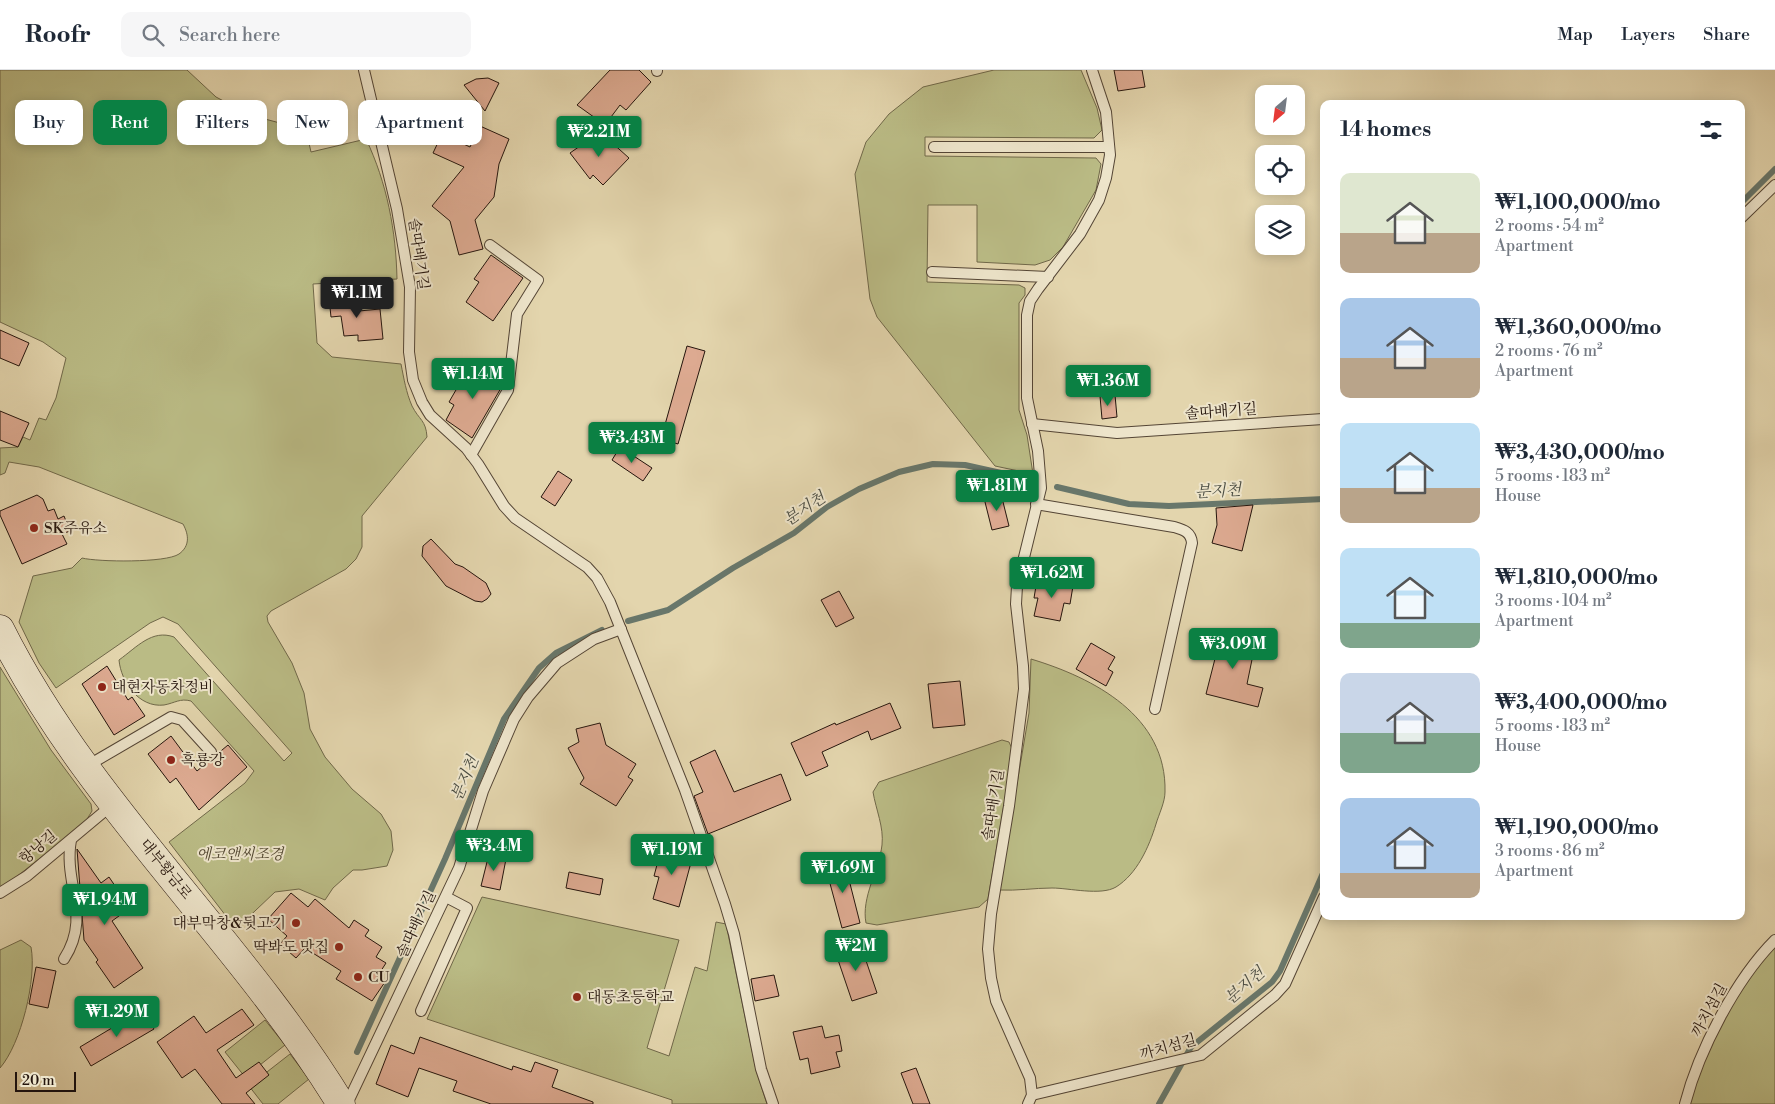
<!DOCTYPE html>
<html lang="en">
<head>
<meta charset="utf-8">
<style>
  :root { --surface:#fff; --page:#f6f6f7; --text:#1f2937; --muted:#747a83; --line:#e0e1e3; --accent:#0b8043 }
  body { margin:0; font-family:"Libre Bodoni","Noto Serif KR",serif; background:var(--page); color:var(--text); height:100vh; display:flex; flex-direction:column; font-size:19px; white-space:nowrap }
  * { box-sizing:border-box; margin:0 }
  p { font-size:16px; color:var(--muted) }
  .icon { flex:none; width:28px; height:28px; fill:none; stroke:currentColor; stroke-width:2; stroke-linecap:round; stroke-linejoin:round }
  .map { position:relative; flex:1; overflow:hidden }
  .details { position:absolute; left:1320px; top:30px; width:425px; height:820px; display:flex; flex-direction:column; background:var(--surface); border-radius:10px; box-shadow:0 2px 12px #0003 }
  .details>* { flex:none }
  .hud { position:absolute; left:15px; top:30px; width:475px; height:45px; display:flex; gap:10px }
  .needle { width:32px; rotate:208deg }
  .tools { position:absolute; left:1255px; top:15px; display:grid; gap:10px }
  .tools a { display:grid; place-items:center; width:50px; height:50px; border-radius:10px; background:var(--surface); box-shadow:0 2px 12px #0003; font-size:25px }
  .scale { position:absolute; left:15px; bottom:12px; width:61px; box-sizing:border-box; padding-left:5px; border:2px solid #25150d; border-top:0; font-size:14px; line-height:18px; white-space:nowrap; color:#25150d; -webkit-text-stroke:4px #ede4ca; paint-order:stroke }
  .price { position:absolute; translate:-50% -42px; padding:0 11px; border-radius:5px; background:var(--accent); color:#fff; font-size:16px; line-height:32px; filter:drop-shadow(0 1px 2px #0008) }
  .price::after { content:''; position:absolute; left:50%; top:30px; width:15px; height:11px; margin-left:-8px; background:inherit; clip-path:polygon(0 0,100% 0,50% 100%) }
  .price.selected { background:#222; color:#fff }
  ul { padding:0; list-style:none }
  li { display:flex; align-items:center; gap:15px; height:125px; padding:0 20px }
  li span { display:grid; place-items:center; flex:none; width:140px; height:100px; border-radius:10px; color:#555 }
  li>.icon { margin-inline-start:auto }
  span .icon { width:60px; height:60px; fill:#fffc; stroke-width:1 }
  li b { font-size:21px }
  h2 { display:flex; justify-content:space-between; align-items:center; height:60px; padding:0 20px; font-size:21px }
  .tag { padding:0 18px; border-radius:10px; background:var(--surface); box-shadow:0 2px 12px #0003; font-size:18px; line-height:45px }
  .tag.selected { background:var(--accent); color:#fff }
  header { display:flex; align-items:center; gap:30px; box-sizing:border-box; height:70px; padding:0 25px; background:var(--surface); border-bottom:1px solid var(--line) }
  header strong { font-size:24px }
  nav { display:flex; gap:28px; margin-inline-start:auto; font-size:18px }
  .search { width:350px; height:45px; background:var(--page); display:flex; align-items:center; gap:12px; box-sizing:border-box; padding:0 18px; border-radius:10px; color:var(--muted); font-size:19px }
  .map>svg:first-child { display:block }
  .green { fill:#babb85; stroke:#706849 }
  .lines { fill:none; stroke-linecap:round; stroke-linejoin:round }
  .stream { stroke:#68776b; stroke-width:6 }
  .building { fill:#ddaa91; stroke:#25150d }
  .service-casing { stroke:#544535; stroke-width:12 }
  .secondary-casing { stroke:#25150d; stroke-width:29 }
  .service { stroke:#ede4ca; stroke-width:10 }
  .secondary { stroke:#ede4ca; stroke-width:28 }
  .poi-dot { fill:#8f2418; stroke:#ede4ca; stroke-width:2 }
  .labels { text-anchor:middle; stroke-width:4; stroke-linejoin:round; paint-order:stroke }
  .street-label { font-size:15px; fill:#25150d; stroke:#ede4ca }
  .poi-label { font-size:15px; fill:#25150d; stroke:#ede4ca; text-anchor:start }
  .park-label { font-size:15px; font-style:italic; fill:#524731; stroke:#ede4ca }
  .water-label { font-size:16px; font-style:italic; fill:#4c4e44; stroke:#ede4ca }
</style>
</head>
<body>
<header>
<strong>Roofr</strong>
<div class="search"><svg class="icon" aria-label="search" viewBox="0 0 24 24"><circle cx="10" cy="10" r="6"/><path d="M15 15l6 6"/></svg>Search here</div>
<nav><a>Map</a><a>Layers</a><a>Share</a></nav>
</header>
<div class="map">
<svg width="1775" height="1034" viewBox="0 0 1775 1034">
  <rect width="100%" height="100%" fill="#e3d5ad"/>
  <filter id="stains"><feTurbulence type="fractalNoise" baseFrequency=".004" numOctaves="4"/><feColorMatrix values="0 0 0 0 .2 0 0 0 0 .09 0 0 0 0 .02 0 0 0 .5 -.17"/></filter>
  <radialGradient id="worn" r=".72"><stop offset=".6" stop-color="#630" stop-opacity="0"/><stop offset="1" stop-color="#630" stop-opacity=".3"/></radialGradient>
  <g class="green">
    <path d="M 0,0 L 187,0 L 216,27 L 250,45 L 306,60 L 311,82 L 366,69 C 387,113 396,161 397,209 L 313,214 L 317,273 L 332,287 L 401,294 C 404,309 406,322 412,336 C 419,350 426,350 427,367 L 362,446 L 362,477 L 356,489 L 346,499 L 271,541 L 267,546 L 268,552 L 292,593 L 304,623 L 310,659 L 325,687 L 352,719 L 381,744 L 391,761 L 393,780 L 387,796 L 362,800 L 353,800 L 333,818 L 325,830 L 299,819 L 275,822 L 236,859 L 169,772 L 245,713 L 254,701 L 191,631 C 180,628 175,633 164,635 C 139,638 121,612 119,590 C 137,577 152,559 174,567 L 284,691 L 292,683 L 178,554 L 163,547 L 150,553 L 56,618 L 39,593 L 19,552 L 33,506 L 72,498 L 82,488 C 98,492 166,493 179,484 C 190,476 189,465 183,454 L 39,397 L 9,392 L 5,403 L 0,405 L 0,378 L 18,377 L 23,367 L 30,370 L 39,348 L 46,350 L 56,328 L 66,288 L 43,272 L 0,252 Z"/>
    <path d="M 994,0 L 1081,0 L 1097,38 L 1102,60 L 1094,68 L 925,67 L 925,86 L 1096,88 L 1101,94 L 1096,120 L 1063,177 L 1050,190 L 1035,195 L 977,192 L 977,135 L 928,135 L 927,212 L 1019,215 L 1025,218 L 1025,225 L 1019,233 L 1019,340 L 1027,365 L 1033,404 L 995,396 L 877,247 L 870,229 L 855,104 L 866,72 L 889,44 L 923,17 Z"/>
    <path d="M 1031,589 C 1094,608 1167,646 1165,722 C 1165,732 1159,744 1156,754 C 1149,777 1137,804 1116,817 C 1101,826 1069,818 1052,818 C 1034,818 1017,821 999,820 L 1029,643 Z"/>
    <path d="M 0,597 L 51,680 L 91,734 L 92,741 L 84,754 L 11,811 L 0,817 Z"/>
    <path d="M 1002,670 L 1009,672 L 1013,681 L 988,829 L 979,837 L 877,855 L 866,853 C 861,827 879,801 882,775 C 884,757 876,740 873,722 L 879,712 Z"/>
    <path d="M 482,827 L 679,870 L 647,978 L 669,986 L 695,897 L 707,901 L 716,852 L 726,854 L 756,1000 L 767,1034 L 672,1034 L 672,1030 L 427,949 Z"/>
    <path d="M 21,870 L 31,877 C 37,909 21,974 0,998 L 0,880 Z"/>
    <path d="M 1775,877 L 1775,1034 L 1689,1034 C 1705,977 1734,920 1775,877 Z"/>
    <path d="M 265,950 L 285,975 L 245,1007 L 225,982 Z"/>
    <path d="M 290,984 L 309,1009 L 278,1034 L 263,1034 L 249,1016 Z"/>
  </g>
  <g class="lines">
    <g class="stream">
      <path d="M 1741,133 L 1775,99"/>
      <path d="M 1057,417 L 1129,434 L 1169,436 L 1324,429"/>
      <path d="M 628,551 L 668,540 L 733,498 L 794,463 L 827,437 L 859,419 L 899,402 L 933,394 L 965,395 L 1010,405"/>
      <path d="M 357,982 L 445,789 L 504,649 L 539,598 L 556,583 L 602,560"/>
      <path d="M 1159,1034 L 1191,977 L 1272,912 L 1280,901 L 1324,801"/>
    </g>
  </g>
  <g class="building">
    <path d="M 610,0 L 639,0 L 651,12 L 626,40 L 620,35 L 605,55 L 577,35 Z"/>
    <path d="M 1114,0 L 1142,0 L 1145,17 L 1118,21 Z"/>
    <path d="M 488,8 L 499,13 L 485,41 L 464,15 L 476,9 Z"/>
    <path d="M 480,56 L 509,69 L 499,94 L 494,127 L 475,150 L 483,179 L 459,185 L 450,151 L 432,136 L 464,97 L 433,83 L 442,64 L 470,77 Z"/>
    <path d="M 600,62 L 629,88 L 603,115 L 593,105 L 590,109 L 570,83 Z"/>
    <path d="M 491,185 L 523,208 L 493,251 L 466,232 L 479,212 L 474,209 Z"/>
    <path d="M 358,225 L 359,241 L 380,239 L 383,269 L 358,271 L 358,265 L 344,266 L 341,246 L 331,247 L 329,228 Z"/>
    <path d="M 0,260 L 29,273 L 19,296 L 0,288 Z"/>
    <path d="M 687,276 L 705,281 L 678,374 L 661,369 Z"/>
    <path d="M 471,294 L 502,313 L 501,318 L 472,368 L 446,350 L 454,335 L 449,332 Z"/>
    <path d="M 1115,325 L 1117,347 L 1102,349 L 1100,326 Z"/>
    <path d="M 0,341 L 29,353 L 18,377 L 0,370 Z"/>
    <path d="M 620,377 L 652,398 L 643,411 L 612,390 Z"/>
    <path d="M 558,401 L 572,410 L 555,436 L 541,427 Z"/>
    <path d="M 1001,424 L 1009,456 L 992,460 L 984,428 Z"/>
    <path d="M 37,425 L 43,429 L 48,441 L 54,439 L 58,449 L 64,446 L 70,461 L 62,464 L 67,474 L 22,494 L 0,445 L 0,441 Z"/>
    <path d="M 1253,435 L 1242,481 L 1212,473 L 1217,455 L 1216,438 Z"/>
    <path d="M 431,469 L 455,494 L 463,497 L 486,513 L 491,524 L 487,529 L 482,532 L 475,531 L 446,516 L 422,486 L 423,476 Z"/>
    <path d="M 1037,510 L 1073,516 L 1070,534 L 1064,533 L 1060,551 L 1034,546 L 1038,528 L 1034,528 Z"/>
    <path d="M 839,521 L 854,548 L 836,557 L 821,530 Z"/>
    <path d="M 1214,560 L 1256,570 L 1247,614 L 1263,618 L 1258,637 L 1206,624 L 1218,577 L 1210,575 Z"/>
    <path d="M 1091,573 L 1115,587 L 1108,599 L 1113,602 L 1106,616 L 1076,599 Z"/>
    <path d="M 107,596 L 128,630 L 132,627 L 145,646 L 114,665 L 82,614 Z"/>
    <path d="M 960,611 L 965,655 L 933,658 L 928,614 Z"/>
    <path d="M 890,633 L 901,658 L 871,670 L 868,661 L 822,682 L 828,696 L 806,706 L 791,673 L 835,653 L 836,655 Z"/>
    <path d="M 600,653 L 606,675 L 636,694 L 628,707 L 633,710 L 616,736 L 580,714 L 584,708 L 568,678 L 579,672 L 576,659 Z"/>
    <path d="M 171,666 L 197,701 L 228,675 L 247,697 L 199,740 L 176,708 L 170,713 L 148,684 Z"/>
    <path d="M 715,680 L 734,722 L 781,704 L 791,730 L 708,764 L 694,726 L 703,722 L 690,692 Z"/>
    <path d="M 662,776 L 693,785 L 679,837 L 653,829 L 659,807 L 654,806 Z"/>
    <path d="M 77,779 L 101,813 L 109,807 L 130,838 L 112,851 L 143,898 L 114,918 L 96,892 L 98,890 L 84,870 Z"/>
    <path d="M 489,784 L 506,789 L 500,820 L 481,816 Z"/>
    <path d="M 844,790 L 860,853 L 842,858 L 825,795 Z"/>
    <path d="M 569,802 L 603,809 L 600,825 L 566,818 Z"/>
    <path d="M 291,823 L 308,837 L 315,829 L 349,858 L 354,850 L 369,860 L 365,866 L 382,877 L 376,887 L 386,893 L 377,907 L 385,912 L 372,931 L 336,909 L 341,901 L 305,878 L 296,888 L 280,874 L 287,866 L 268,849 Z"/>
    <path d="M 860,873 L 877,923 L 852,931 L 835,881 Z"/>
    <path d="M 36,897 L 56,901 L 48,938 L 29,934 Z"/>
    <path d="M 774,905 L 779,926 L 755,931 L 751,909 Z"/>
    <path d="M 242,939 L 254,955 L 217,980 L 236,1008 L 259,992 L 269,1005 L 246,1023 L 255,1034 L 222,1034 L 195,999 L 182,1008 L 157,972 L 194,946 L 206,963 Z"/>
    <path d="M 142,940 L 154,959 L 91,996 L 80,977 Z"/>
    <path d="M 822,956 L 825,968 L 839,965 L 842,981 L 836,982 L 840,997 L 811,1004 L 808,988 L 800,990 L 793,962 Z"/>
    <path d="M 420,967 L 512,1000 L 513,996 L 531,1002 L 535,992 L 558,1000 L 552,1017 L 593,1032 L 593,1034 L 491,1034 L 453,1021 L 457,1011 L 419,998 L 408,1027 L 376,1014 L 391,975 L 414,984 Z"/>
    <path d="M 916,998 L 930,1034 L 913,1034 L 901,1003 Z"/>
  </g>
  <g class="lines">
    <defs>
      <g id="service">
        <path d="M 364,0 L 397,139 L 410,217 L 409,282 L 413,310 L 422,332 L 430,345 L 466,378 L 478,394 L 504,436 L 515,448 L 587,497 L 597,508 L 610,532 L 685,720 L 725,834 L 734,864 L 761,999 L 773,1034"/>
        <path d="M 657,0 L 657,1"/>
        <path d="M 934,77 L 1109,77"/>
        <path d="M 1741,148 L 1775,115"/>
        <path d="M 932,202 L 1048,207"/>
        <path d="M 1032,354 L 1117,363 L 1323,349"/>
        <path d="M 471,385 L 508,320 L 517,244 L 538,210 L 490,175"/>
        <path d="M 1036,434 L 1174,457 C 1184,460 1191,462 1192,473 L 1155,639"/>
        <path d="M 87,696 L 171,647 L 182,650 L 211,682"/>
        <path d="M 0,823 L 27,806 L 112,735"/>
        <path d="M 64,889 C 92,846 63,814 71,770"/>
        <path d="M 421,941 L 467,838 L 446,827"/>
        <path d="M 1032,1025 L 1201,985 L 1275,925 L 1285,914 L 1324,827"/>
        <path d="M 347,1034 L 459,798 L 483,721 L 514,649 L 528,627 L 557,593 L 594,569 L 621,559"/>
        <path d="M 1028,1034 L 1032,1025 L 1030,1008 L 996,931 L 991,908 L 988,879 L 991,844 L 1009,736 L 1024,619 L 1023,596 L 1016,534 L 1017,516 L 1041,418 L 1038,381 L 1027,328 L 1027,245 L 1030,231 L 1038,219 L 1080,164 L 1099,130 L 1106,108 L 1110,85 L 1106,42 L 1092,0"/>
        <path d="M 1685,1034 C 1699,980 1736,909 1775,870"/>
      </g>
      <path id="secondary" d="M 0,559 C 88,735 239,867 341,1034"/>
    </defs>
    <use href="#service" class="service-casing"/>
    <use href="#secondary" class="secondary-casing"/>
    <use href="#service" class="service"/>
    <use href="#secondary" class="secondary"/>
  </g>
  <g class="poi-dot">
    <circle cx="34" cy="458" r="5"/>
    <circle cx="102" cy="617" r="5"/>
    <circle cx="171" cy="690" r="5"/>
    <circle cx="296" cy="853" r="5"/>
    <circle cx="339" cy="877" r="5"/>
    <circle cx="358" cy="907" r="5"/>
    <circle cx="577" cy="927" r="5"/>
  </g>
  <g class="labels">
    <g class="street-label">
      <text transform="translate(419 184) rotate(82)" y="5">솔따배기길</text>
      <text transform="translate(1221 341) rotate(-4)" y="5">솔따배기길</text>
      <text transform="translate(993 735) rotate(-81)" y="5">솔따배기길</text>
      <text transform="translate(38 777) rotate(-40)" y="5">항낭길</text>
      <text transform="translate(166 799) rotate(51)" y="5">대부황금로</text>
      <text transform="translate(416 854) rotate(-65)" y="5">솔따배기길</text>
      <text transform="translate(1709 940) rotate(-62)" y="5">까치섬길</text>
      <text transform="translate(1168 977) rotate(-16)" y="5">까치섬길</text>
    </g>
    <g class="poi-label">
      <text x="44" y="463">SK주유소</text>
      <text x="112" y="622">대현자동차정비</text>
      <text x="181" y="695">흑룡강</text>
      <text x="286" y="858" text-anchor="end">대부막창&amp;뒷고기</text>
      <text x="329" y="882" text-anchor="end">딱봐도 맛집</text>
      <text x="368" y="912">CU</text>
      <text x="587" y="932">대동초등학교</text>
    </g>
    <g class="park-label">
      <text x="240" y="789">에코앤씨조경</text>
    </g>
    <g class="water-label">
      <text transform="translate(1218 420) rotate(-3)" y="6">분지천</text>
      <text transform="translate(804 438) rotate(-34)" y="6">분지천</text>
      <text transform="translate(464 708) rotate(-67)" y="6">분지천</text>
      <text transform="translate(1244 915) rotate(-41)" y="6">분지천</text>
    </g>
  </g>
  <rect width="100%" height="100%" filter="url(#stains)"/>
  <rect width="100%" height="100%" fill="url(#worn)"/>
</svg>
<div class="tools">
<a><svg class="needle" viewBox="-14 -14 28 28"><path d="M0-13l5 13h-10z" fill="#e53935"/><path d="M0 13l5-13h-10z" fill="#747a83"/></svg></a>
<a><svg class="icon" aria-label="locate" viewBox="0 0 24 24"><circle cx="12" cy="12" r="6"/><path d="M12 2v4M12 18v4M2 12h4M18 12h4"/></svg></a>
<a><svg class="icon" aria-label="layers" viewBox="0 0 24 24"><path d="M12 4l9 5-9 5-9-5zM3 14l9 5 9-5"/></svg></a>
</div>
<div class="scale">20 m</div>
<b class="price" style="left:599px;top:88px">₩2.21M</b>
<b class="price selected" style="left:357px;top:249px">₩1.1M</b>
<b class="price" style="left:473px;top:330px">₩1.14M</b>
<b class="price" style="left:1108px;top:337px">₩1.36M</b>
<b class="price" style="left:632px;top:394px">₩3.43M</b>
<b class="price" style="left:997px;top:442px">₩1.81M</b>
<b class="price" style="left:1052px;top:529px">₩1.62M</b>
<b class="price" style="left:1233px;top:600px">₩3.09M</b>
<b class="price" style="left:494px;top:802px">₩3.4M</b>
<b class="price" style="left:672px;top:806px">₩1.19M</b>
<b class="price" style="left:843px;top:824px">₩1.69M</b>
<b class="price" style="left:105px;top:856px">₩1.94M</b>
<b class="price" style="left:856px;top:902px">₩2M</b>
<b class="price" style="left:117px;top:968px">₩1.29M</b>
<div class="hud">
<a class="tag">Buy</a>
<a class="tag selected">Rent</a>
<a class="tag">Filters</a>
<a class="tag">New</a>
<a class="tag">Apartment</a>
</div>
<section class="details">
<h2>14 homes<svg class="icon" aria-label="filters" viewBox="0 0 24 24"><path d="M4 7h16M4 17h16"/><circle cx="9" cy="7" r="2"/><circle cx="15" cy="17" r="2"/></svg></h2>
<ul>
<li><span style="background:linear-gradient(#dfe7d0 60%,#b9a48a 0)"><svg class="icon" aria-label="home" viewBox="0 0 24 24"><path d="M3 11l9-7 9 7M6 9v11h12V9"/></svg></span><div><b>₩1,100,000/mo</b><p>2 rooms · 54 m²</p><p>Apartment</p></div></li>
<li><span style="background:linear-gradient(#a9c7e8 60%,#b9a48a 0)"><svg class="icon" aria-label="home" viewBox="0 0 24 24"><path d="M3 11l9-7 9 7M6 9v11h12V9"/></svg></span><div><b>₩1,360,000/mo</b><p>2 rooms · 76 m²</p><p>Apartment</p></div></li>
<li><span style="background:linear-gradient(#bfe0f5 65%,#b9a48a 0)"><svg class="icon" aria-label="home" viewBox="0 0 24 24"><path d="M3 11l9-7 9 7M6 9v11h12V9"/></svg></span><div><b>₩3,430,000/mo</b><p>5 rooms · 183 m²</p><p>House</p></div></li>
<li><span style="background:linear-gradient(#bfe0f5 75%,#7fa58c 0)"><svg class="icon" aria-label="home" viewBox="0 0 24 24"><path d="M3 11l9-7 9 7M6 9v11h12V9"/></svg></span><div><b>₩1,810,000/mo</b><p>3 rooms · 104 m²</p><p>Apartment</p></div></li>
<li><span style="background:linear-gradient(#c9d6e8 60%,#7fa58c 0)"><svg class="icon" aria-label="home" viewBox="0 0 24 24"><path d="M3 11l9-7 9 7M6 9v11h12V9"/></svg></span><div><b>₩3,400,000/mo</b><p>5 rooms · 183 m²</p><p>House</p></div></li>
<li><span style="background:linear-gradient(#a9c7e8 75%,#b9a48a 0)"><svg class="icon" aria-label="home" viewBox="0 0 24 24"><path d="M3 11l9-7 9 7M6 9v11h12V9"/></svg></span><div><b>₩1,190,000/mo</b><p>3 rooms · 86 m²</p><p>Apartment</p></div></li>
</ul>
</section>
</div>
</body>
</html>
